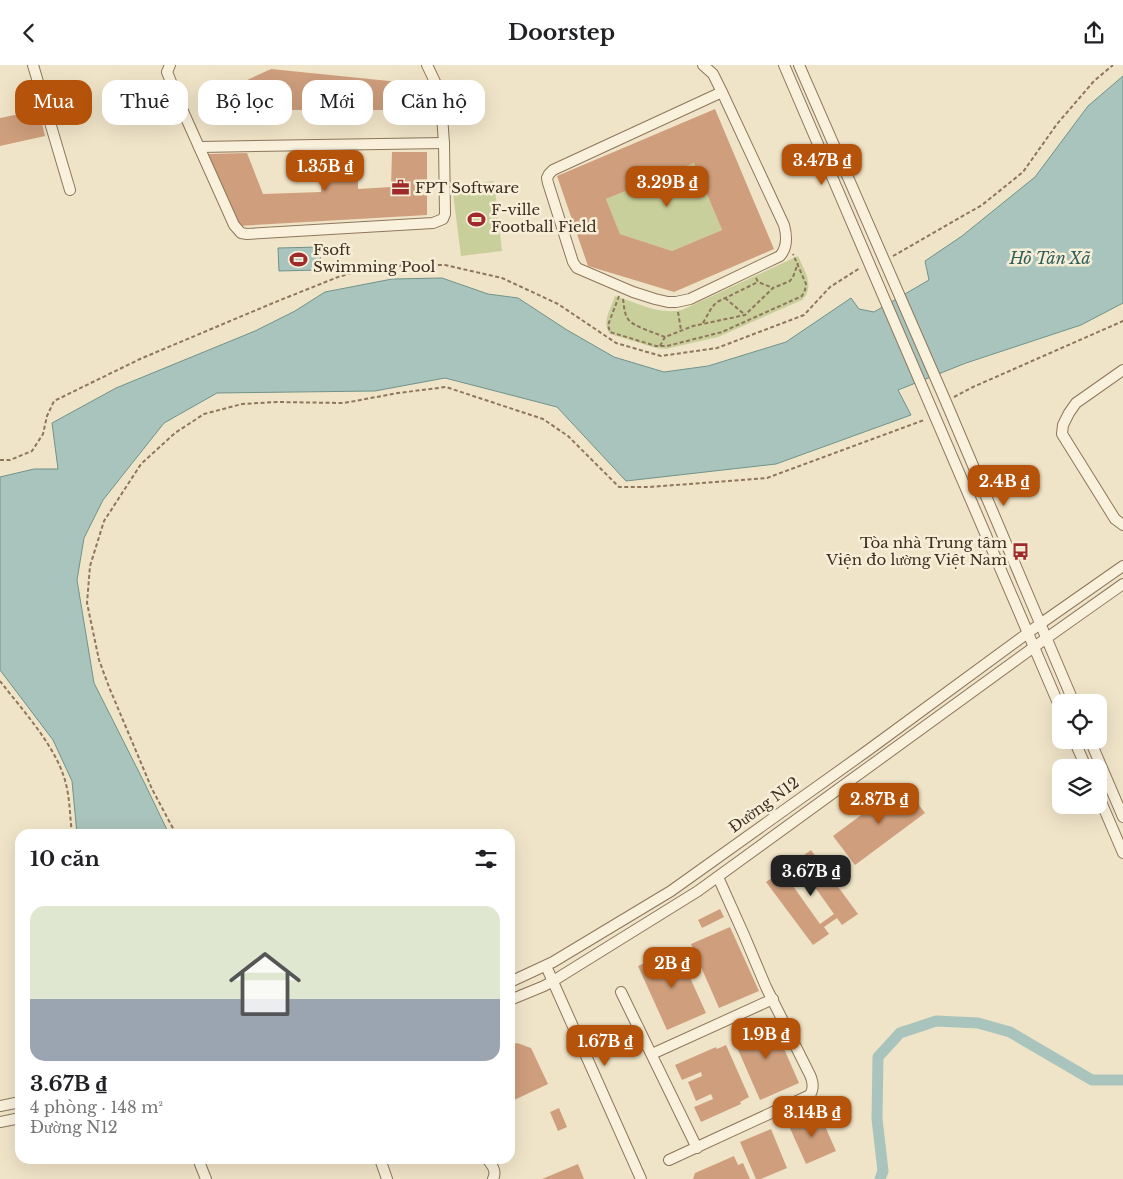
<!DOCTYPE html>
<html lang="vi">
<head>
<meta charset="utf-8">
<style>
  :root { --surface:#fff; --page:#f6f6f6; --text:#202124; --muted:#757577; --accent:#b45309 }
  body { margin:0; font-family:"Libre Baskerville",serif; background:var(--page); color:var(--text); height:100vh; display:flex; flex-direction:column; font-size:19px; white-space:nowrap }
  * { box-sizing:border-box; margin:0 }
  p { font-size:16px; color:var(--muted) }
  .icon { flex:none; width:28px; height:28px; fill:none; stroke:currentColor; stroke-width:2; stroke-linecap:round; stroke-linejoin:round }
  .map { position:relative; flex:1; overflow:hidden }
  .sheet { position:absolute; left:15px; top:764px; width:500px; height:335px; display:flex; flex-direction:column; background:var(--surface); border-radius:15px; box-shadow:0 5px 20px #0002 }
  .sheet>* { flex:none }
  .hud { position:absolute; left:15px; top:15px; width:500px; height:45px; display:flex; gap:10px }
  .fabs { position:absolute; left:1052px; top:629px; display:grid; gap:10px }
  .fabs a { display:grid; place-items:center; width:55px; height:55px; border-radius:10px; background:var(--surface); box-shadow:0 5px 20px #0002; font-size:25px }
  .price { position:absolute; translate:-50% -42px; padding:0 11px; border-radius:10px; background:var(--accent); color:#fff; font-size:16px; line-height:32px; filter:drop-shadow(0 1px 2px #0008) }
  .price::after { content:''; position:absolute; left:50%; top:30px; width:15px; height:11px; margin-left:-8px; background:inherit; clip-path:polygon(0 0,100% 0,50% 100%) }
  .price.selected { background:#222; color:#fff }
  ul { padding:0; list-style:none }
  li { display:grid; align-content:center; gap:10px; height:265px; padding:0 15px }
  li span { display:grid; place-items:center; height:155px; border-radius:15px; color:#555 }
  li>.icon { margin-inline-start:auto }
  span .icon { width:90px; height:90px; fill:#fffc; stroke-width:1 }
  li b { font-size:21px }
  h2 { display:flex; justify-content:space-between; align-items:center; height:60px; padding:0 15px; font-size:21px }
  .chip { padding:0 18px; border-radius:15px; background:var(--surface); box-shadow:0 5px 20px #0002; font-size:18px; line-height:45px }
  .chip.selected { background:var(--accent); color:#fff }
  header { display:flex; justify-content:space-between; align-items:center; height:65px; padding:0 15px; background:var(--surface); font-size:22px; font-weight:800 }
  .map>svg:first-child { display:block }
  .green { fill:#c9cf9b }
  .water { fill:#a9c4bc; stroke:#6f938a }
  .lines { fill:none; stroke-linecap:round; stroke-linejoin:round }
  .canal { stroke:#a9c4bc; stroke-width:11 }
  .building { fill:#cf9f7d; fill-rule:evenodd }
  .minor-casing { stroke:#8d765c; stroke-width:12 }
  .path { stroke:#8d765c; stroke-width:2; stroke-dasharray:4 2.5; stroke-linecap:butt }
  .minor { stroke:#faf1dc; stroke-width:10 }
  .labels { text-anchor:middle; stroke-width:5; stroke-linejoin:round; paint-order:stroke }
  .poi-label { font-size:15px; fill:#3d2e20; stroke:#f7eed8; text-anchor:start }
  .street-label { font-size:15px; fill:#3d2e20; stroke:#f7eed8 }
  .water-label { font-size:16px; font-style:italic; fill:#2f5d5a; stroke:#f7eed8 }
</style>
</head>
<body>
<header><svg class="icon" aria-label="back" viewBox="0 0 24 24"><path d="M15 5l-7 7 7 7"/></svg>Doorstep<svg class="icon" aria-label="share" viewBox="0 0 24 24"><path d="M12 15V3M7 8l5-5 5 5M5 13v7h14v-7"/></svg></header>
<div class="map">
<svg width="1123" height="1114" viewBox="0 0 1123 1114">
  <rect width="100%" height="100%" fill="#f0e4c8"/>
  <g class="green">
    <path d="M 694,98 L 722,165 L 672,186 L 620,169 L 606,134 Z"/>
    <path d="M 494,116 L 502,186 L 461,191 L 452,121 Z"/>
    <path d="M 798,191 C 804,205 816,222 802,235 L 718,272 L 666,284 L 656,283 L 610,269 C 601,258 611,243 615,231 C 637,238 660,250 682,245 Z"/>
  </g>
  <g class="water">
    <path d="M 1123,11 L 1123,238 L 1081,260 L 966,298 L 898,325 L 911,350 L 776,399 L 626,416 L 557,342 L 445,313 L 375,326 L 217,328 L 164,358 L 103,435 L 84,473 L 77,515 L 94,618 L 145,719 L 169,769 L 77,769 L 72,716 L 53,675 L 0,605 L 0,412 L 34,404 L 58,404 L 52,358 L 116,323 L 255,266 L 295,246 L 325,227 L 392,214 L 442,213 L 488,229 L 518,233 L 567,265 L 614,292 L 664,307 L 708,301 L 786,277 L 851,233 L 859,244 L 874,247 L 929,215 L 925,196 L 962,171 L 1035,112 L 1088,41 Z"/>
    <path d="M 320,182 L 321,205 L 279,206 L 278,183 Z"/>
  </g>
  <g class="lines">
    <path class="canal" d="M 880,1114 L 883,1106 L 877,1054 L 878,992 L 900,968 L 936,956 L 978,958 L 1010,967 L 1092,1015 L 1123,1015"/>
  </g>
  <g class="building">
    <path d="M 271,4 L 399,17 L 399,45 L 244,45 L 234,21 Z"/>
    <path d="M 715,44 L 774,184 L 674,227 L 588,201 L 557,111 ZM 694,98 L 722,165 L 672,186 L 620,169 L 606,134 Z"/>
    <path d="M 39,45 L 45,71 L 0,81 L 0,53 Z"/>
    <path d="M 392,87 L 427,87 L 427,150 L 239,161 L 207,89 L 247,88 L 263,129 L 321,127 L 322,89 L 358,89 L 358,124 L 391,122 Z"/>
    <path d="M 903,719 L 925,748 L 855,800 L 833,771 Z"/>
    <path d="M 811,785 L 858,849 L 842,860 L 837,853 L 824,862 L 829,869 L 813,880 L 766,817 ZM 807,811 L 834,849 L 820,859 L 793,821 Z"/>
    <path d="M 720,844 L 724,852 L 702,863 L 698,855 Z"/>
    <path d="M 730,862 L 759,926 L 719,943 L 691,879 Z"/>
    <path d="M 677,884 L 706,948 L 667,965 L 638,901 Z"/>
    <path d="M 771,954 L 799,1018 L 760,1035 L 732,971 Z"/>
    <path d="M 517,978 L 531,983 L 548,1019 L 510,1037 L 510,980 Z"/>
    <path d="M 726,980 L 749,1032 L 740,1037 L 741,1039 L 701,1057 L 694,1042 L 713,1034 L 711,1029 L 696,1036 L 688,1017 L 702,1011 L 701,1007 L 682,1015 L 675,1000 L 716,982 L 717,984 Z"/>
    <path d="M 559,1043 L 567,1062 L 558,1066 L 550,1047 Z"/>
    <path d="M 819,1048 L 836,1086 L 806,1099 L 789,1061 Z"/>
    <path d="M 771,1064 L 787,1103 L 761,1114 L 756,1114 L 740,1077 Z"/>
    <path d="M 734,1091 L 738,1100 L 743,1098 L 750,1114 L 693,1114 L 695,1108 Z"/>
    <path d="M 578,1099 L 584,1114 L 542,1114 Z"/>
  </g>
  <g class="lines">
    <defs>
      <g id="minor">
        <path d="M 33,0 L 70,125"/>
        <path d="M 170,0 L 167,7 L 182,44 L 234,160 L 241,168 L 247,169 L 433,158 L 443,154 L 445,149 L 444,78 L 441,37 L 438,23 L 427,0"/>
        <path d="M 703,0 L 713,9 L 722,27 L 784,160 C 787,171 788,182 780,191 L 690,234 L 676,237 L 668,237 L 655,234 L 633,227 L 577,203 L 573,197 L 548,118 L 547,113 L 549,109 L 553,105 L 722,27"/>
        <path d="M 784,0 L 1061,645"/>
        <path d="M 799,0 L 946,337 L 1074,638"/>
        <path d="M 199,82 L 444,78"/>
        <path d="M 1123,305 L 1076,338 L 1069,348 L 1063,360 L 1062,369 L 1115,454 L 1123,460"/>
        <path d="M 1074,675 L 1086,702"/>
        <path d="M 1090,675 L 1123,752"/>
        <path d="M 1099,732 L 1123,788"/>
        <path d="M 546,901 L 641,1114"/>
        <path d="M 510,917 L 553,897 L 671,826 L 867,686 L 1040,559 L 1123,501"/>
        <path d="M 621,927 L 697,1083"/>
        <path d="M 510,935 L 544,921 L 553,916 L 698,826 L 1034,582 L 1123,519"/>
        <path d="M 652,989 L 773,934"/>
        <path d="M 0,1041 L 20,1037"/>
        <path d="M 0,1057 L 20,1053"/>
        <path d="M 198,1094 L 206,1114"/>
        <path d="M 380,1094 L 387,1114"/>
        <path d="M 487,1094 C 492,1100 497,1106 493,1114"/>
        <path d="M 669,1095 L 810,1030 C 815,1022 812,1013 808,1006 L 766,922 L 744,870 L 718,812"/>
      </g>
    </defs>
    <use href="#minor" class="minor-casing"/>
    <g class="path">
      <path d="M 893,191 L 982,140 L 1023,107 L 1057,59 L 1094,16 L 1113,0"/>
      <path d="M 756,213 L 758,217 L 773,223"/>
      <path d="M 619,231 L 608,260 L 610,267 L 656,281 L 667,281 L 722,267 L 802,231 L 805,225 L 806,219 L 793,189"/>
      <path d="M 725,233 L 744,249"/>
      <path d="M 623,234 C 624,241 624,248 628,254 C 633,262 656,268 665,272 L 693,261 L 745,250 L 773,223 L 790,216 L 793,212 L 798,198"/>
      <path d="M 678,247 L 681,265"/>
      <path d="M 703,258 L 712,242 L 717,237 L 758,217"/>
      <path d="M 660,281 L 665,272"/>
      <path d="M 954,332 L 973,322 L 1123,256"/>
      <path d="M 0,395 L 10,395 L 32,386 L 43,369 L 47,351 L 54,336 L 140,294 L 273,238 L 338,212 L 377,201 L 445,200 L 502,213 L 558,239 L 616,278 L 661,291 L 717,283 L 804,250 L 830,222 L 860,203"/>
      <path d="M 0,616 C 23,646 57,682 66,719 C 70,735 70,753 72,769"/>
      <path d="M 176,769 L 152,724 L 109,622 L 99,595 L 87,538 L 90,501 L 104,456 L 141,399 L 175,368 L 204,349 L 242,339 L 277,337 L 344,338 L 398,328 L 446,322 L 543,354 L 568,371 L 619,422 L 649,422 L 767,413 L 924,355"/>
    </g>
    <use href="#minor" class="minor"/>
  </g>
  <defs>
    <symbol id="office-bare" viewBox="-9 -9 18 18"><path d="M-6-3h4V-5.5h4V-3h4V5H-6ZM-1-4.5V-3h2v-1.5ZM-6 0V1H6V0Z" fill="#9e2a2b" stroke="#f7eed8" stroke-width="2.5" paint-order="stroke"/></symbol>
    <symbol id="stadium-bare" viewBox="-9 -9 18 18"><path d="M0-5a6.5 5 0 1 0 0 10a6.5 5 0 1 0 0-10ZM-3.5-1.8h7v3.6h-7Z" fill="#9e2a2b" stroke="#f7eed8" stroke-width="2.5" paint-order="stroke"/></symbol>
    <symbol id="bus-bare" viewBox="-9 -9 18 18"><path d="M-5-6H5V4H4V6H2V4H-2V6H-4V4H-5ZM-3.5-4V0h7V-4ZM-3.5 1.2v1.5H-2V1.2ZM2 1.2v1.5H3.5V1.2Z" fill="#9e2a2b" stroke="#f7eed8" stroke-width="2.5" paint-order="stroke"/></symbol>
  </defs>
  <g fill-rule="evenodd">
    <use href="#office-bare" x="388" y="110" width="25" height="25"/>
    <use href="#stadium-bare" x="464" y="142" width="25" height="25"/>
    <use href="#stadium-bare" x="286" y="182" width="25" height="25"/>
    <use href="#bus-bare" x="1008" y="474" width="25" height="25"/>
  </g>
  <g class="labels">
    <g class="poi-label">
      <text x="415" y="128">FPT Software</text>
      <text x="491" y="150">F-ville<tspan x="491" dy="17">Football Field</tspan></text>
      <text x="313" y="190">Fsoft<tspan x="313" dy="17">Swimming Pool</tspan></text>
      <text x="1007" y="483" text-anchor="end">Tòa nhà Trung tâm<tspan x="1007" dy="17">Viện đo lường Việt Nam</tspan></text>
    </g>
    <g class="street-label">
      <text transform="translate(764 740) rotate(-36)" y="5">Đường N12</text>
    </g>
    <g class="water-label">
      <text x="1050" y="199">Hồ Tân Xã</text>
    </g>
  </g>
</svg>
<div class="fabs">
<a><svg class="icon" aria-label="locate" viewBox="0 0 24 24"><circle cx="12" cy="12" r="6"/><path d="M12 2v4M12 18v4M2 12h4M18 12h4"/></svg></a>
<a><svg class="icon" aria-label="layers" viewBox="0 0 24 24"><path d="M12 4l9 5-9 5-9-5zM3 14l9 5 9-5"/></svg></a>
</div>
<b class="price" style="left:822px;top:121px">3.47B ₫</b>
<b class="price" style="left:325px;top:127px">1.35B ₫</b>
<b class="price" style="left:667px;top:143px">3.29B ₫</b>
<b class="price" style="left:1004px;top:442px">2.4B ₫</b>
<b class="price" style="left:879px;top:760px">2.87B ₫</b>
<b class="price selected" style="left:811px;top:832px">3.67B ₫</b>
<b class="price" style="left:672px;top:924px">2B ₫</b>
<b class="price" style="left:766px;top:995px">1.9B ₫</b>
<b class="price" style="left:605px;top:1002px">1.67B ₫</b>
<b class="price" style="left:812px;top:1073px">3.14B ₫</b>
<div class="hud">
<a class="chip selected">Mua</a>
<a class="chip">Thuê</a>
<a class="chip">Bộ lọc</a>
<a class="chip">Mới</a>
<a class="chip">Căn hộ</a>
</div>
<section class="sheet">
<h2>10 căn<svg class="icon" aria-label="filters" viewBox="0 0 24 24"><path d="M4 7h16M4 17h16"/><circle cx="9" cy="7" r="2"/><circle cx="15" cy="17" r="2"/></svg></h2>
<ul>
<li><span style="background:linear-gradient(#dfe7d0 60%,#9aa5b1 0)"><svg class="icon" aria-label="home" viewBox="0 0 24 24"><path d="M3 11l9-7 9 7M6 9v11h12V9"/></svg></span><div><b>3.67B ₫</b><p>4 phòng · 148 m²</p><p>Đường N12</p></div></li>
</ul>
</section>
</div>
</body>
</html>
